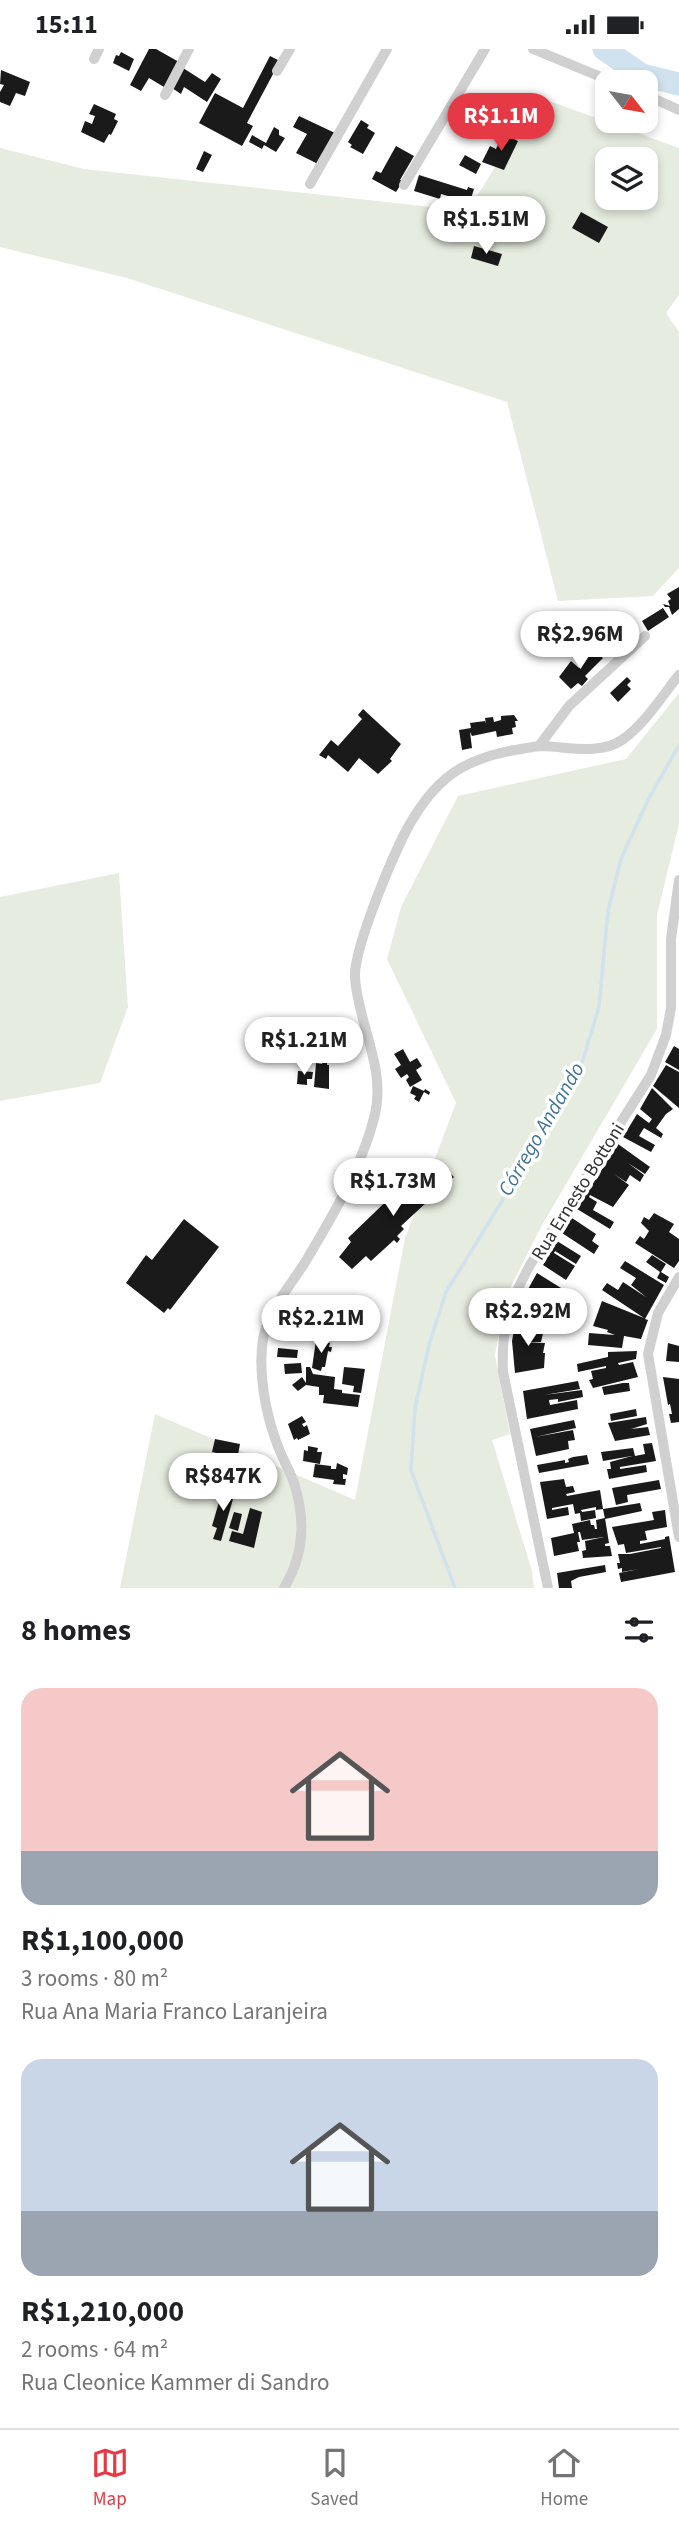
<!DOCTYPE html>
<html lang="en">
<head>
<meta charset="utf-8">
<style>
  :root { --surface:#fff; --page:#f2f2f2; --text:#202124; --muted:#757577; --line:#e0e0e0; --accent:#e63946 }
  body { margin:0; font-family:"Source Sans 3",sans-serif; background:var(--page); color:var(--text); height:100vh; display:flex; flex-direction:column; font-size:26px; white-space:nowrap }
  * { box-sizing:border-box; margin:0 }
  p { font-size:23px; color:var(--muted) }
  .icon { flex:none; width:38px; height:38px; fill:none; stroke:currentColor; stroke-width:2; stroke-linecap:round; stroke-linejoin:round }
  .map { position:relative; height:1539px; overflow:hidden }
  .panel { display:flex; flex-direction:column; background:var(--surface); flex:1 }
  .panel>* { flex:none }
  .needle { width:46px; rotate:121deg }
  .fabs { position:absolute; left:595px; top:21px; display:grid; gap:14px }
  .fabs a { display:grid; place-items:center; width:63px; height:63px; border-radius:14px; background:var(--surface); box-shadow:0 4px 10px #0003; font-size:35px }
  .price { position:absolute; translate:-50% -60px; padding:0 16px; border-radius:24px; background:#fff; color:#222; font-size:23px; line-height:46px; filter:drop-shadow(0 2px 4px #0008) }
  .price::after { content:''; position:absolute; left:50%; top:42px; width:21px; height:16px; margin-left:-10px; background:inherit; clip-path:polygon(0 0,100% 0,50% 100%) }
  .price.selected { background:var(--accent); color:#fff }
  ul { padding:0; list-style:none }
  li { display:grid; align-content:center; gap:14px; height:371px; padding:0 21px }
  li span { display:grid; place-items:center; height:217px; border-radius:21px; color:#555 }
  li>.icon { margin-inline-start:auto }
  span .icon { width:126px; height:126px; fill:#fffc; stroke-width:1 }
  li b { font-size:30px }
  h2 { display:flex; justify-content:space-between; align-items:center; height:84px; padding:0 21px; font-size:30px }
  .status { display:flex; justify-content:space-between; align-items:center; height:49px; padding:0 35px; background:var(--surface); direction:ltr }
  .status svg { height:19px; fill:currentColor }
  .menu { display:flex; justify-content:space-around; align-items:center; height:98px; border-top:2px solid var(--line); background:var(--surface); font-size:19px; color:var(--muted) }
  .menu a { display:grid; justify-items:center; gap:4px }
  .menu .selected { color:var(--accent) }
  .map>svg:first-child { display:block }
  .green { fill:#e6ecdf; fill-rule:evenodd }
  .lines { fill:none; stroke-linecap:round; stroke-linejoin:round }
  .stream { stroke:#cfe2ee; stroke-width:3.5 }
  .river { stroke:#cfe2ee; stroke-width:23 }
  .building { fill:#1a1a1a }
  .minor { stroke:#d0d0d0; stroke-width:10 }
  .labels { text-anchor:middle; stroke-width:7; stroke-linejoin:round; paint-order:stroke }
  .street-label { font-size:19px; fill:#333; stroke:#fff }
  .water-label { font-size:21px; font-style:italic; fill:#3f7597; stroke:#fff }
</style>
</head>
<body>
<div class="status"><b>15:11</b><svg viewBox="0 0 49 12"><path d="M0 12V9h3v3zM5 12V6h3v6zM10 12V3h3v9zM15 12V0h3v12zM26 1h20v11H26zM47 4h2v5h-2z"/></svg></div>
<div class="map">
<svg width="679" height="1539" viewBox="0 0 679 1539">
  <rect width="100%" height="100%" fill="#fff"/>
  <g class="green">
    <path d="M 538,48 L 679,99 L 679,246 L 666,264 L 679,283 L 679,519 L 653,547 L 558,552 L 507,353 L 127,229 L 0,198 L 0,99 L 84,120 L 468,162 ZM 607,110 L 646,110 L 646,149 L 607,149 Z"/>
    <path d="M 679,644 L 679,775 L 657,866 L 657,980 L 542,1176 L 506,1247 L 495,1306 L 510,1385 L 492,1391 L 532,1522 L 534,1539 L 120,1539 L 155,1365 L 355,1451 L 405,1189 L 456,1054 L 387,910 L 401,858 L 458,747 L 626,710 Z"/>
    <path d="M 119,824 L 128,958 L 100,1034 L 0,1052 L 0,848 Z"/>
  </g>
  <g class="lines">
    <path class="stream" d="M 455,1539 L 411,1421 L 415,1359 L 429,1296 L 446,1243 L 520,1123 L 583,1011 L 599,958 L 608,862 L 621,810 L 649,749 L 679,696"/>
    <path class="river" d="M 604,0 L 642,26 L 679,35"/>
  </g>
  <g class="building">
    <path d="M 149,0 L 156,0 L 179,13 L 164,38 L 149,29 L 141,42 L 130,36 Z"/>
    <path d="M 121,3 L 134,10 L 129,22 L 113,14 L 116,6 L 119,7 Z"/>
    <path d="M 270,7 L 280,12 L 247,74 L 253,77 L 242,97 L 199,74 L 215,44 L 243,59 Z"/>
    <path d="M 183,19 L 205,33 L 212,24 L 221,30 L 207,53 L 184,38 L 181,45 L 172,39 Z"/>
    <path d="M 1,21 L 30,33 L 25,47 L 16,44 L 10,57 L 0,53 L 0,43 L 4,36 L 0,35 Z"/>
    <path d="M 94,55 L 116,65 L 114,70 L 118,72 L 111,86 L 109,85 L 104,94 L 81,83 L 85,72 L 92,75 L 95,67 L 89,65 Z"/>
    <path d="M 299,67 L 335,84 L 318,115 L 296,104 L 307,85 L 293,78 Z"/>
    <path d="M 361,71 L 369,76 L 367,79 L 375,84 L 363,105 L 350,98 L 352,96 L 348,93 Z"/>
    <path d="M 274,78 L 279,81 L 279,86 L 285,89 L 276,103 L 264,96 L 262,100 L 249,93 L 252,86 L 266,94 Z"/>
    <path d="M 503,85 L 518,92 L 504,121 L 482,113 L 490,97 L 496,100 Z"/>
    <path d="M 396,97 L 414,107 L 400,131 L 403,132 L 396,143 L 372,130 L 376,122 L 381,124 Z"/>
    <path d="M 204,102 L 212,106 L 203,123 L 196,120 Z"/>
    <path d="M 465,106 L 481,115 L 476,125 L 459,116 Z"/>
    <path d="M 419,126 L 467,141 L 468,138 L 474,140 L 468,159 L 453,154 L 455,149 L 441,145 L 440,150 L 414,142 Z"/>
    <path d="M 506,151 L 519,159 L 525,151 L 537,158 L 527,178 L 499,164 Z"/>
    <path d="M 581,163 L 608,178 L 599,194 L 572,179 Z"/>
    <path d="M 474,197 L 502,205 L 498,217 L 471,209 Z"/>
    <path d="M 679,538 L 679,560 L 672,566 L 669,558 L 665,558 L 663,555 L 670,557 L 668,552 L 671,550 L 667,545 Z"/>
    <path d="M 663,559 L 669,568 L 648,582 L 642,572 Z"/>
    <path d="M 612,578 L 620,585 L 616,589 L 618,595 L 604,608 L 593,596 L 600,589 L 603,592 L 605,590 L 609,591 L 606,589 L 609,586 L 606,584 Z"/>
    <path d="M 597,603 L 603,609 L 585,627 L 588,630 L 582,637 L 578,634 L 571,640 L 559,628 L 571,612 L 579,619 L 584,614 L 582,611 L 585,606 L 591,608 Z"/>
    <path d="M 627,628 L 631,632 L 627,636 L 631,640 L 618,653 L 610,644 Z"/>
    <path d="M 363,660 L 401,695 L 390,710 L 392,712 L 378,725 L 359,709 L 348,723 L 328,706 L 326,710 L 319,706 L 331,691 L 338,697 L 362,670 L 358,666 Z"/>
    <path d="M 514,666 L 518,672 L 515,672 L 516,678 L 512,679 L 513,685 L 497,688 L 496,682 L 472,687 L 470,683 L 472,699 L 462,701 L 459,681 L 471,679 L 470,674 L 485,672 L 486,675 L 485,669 L 493,668 L 494,673 L 501,671 L 501,667 Z"/>
    <path d="M 674,997 L 679,1000 L 679,1021 L 665,1013 Z"/>
    <path d="M 403,1000 L 410,1013 L 417,1009 L 422,1017 L 416,1021 L 422,1031 L 410,1038 L 406,1031 L 409,1028 L 407,1025 L 401,1029 L 395,1020 L 401,1016 L 394,1005 Z"/>
    <path d="M 323,1011 L 327,1011 L 327,1016 L 329,1016 L 329,1040 L 314,1038 L 316,1014 L 322,1015 Z"/>
    <path d="M 666,1016 L 679,1023 L 679,1059 L 653,1037 Z"/>
    <path d="M 298,1022 L 313,1023 L 312,1030 L 307,1030 L 307,1036 L 297,1035 Z"/>
    <path d="M 413,1037 L 424,1042 L 425,1040 L 430,1043 L 429,1046 L 424,1043 L 419,1053 L 414,1050 L 416,1047 L 410,1044 Z"/>
    <path d="M 652,1039 L 673,1060 L 666,1065 L 656,1079 L 663,1085 L 661,1089 L 644,1079 L 639,1087 L 655,1096 L 651,1103 L 623,1088 L 637,1065 L 649,1074 L 652,1070 L 640,1060 Z"/>
    <path d="M 618,1095 L 650,1118 L 645,1125 L 628,1114 L 644,1126 L 640,1133 L 630,1126 L 626,1133 L 614,1125 L 629,1136 L 613,1158 L 590,1146 L 589,1148 L 597,1153 L 593,1161 L 614,1173 L 610,1180 L 577,1160 Z"/>
    <path d="M 440,1114 L 454,1128 L 401,1177 L 404,1180 L 397,1187 L 400,1190 L 397,1194 L 394,1191 L 371,1212 L 366,1207 L 352,1220 L 339,1208 L 351,1193 L 348,1189 L 400,1139 L 405,1144 Z"/>
    <path d="M 654,1164 L 674,1175 L 669,1183 L 679,1190 L 679,1212 L 674,1219 L 635,1194 L 640,1187 L 644,1190 L 649,1182 L 641,1174 L 644,1168 L 649,1171 Z"/>
    <path d="M 572,1169 L 596,1185 L 592,1192 L 599,1197 L 594,1205 L 562,1184 Z"/>
    <path d="M 184,1170 L 219,1198 L 170,1261 L 168,1259 L 164,1264 L 126,1234 L 146,1206 L 152,1211 Z"/>
    <path d="M 557,1192 L 581,1207 L 576,1215 L 555,1202 L 554,1204 L 575,1217 L 566,1231 L 543,1216 Z"/>
    <path d="M 652,1206 L 666,1215 L 661,1223 L 669,1228 L 666,1234 L 657,1229 L 660,1223 L 646,1213 Z"/>
    <path d="M 625,1212 L 664,1236 L 645,1270 L 648,1271 L 641,1290 L 624,1287 L 622,1299 L 588,1296 L 589,1284 L 615,1286 L 607,1283 L 608,1281 L 593,1277 L 602,1252 L 644,1269 L 602,1241 L 607,1234 L 618,1241 L 623,1233 L 646,1248 L 631,1236 L 636,1229 L 620,1219 Z"/>
    <path d="M 537,1224 L 569,1244 L 557,1264 L 560,1266 L 557,1278 L 543,1275 L 545,1261 L 521,1253 Z"/>
    <path d="M 516,1271 L 544,1280 L 541,1293 L 522,1293 L 545,1294 L 543,1304 L 545,1304 L 544,1319 L 515,1324 L 512,1292 Z"/>
    <path d="M 316,1291 L 330,1294 L 329,1298 L 332,1298 L 331,1303 L 328,1302 L 325,1318 L 322,1318 L 321,1322 L 312,1319 Z"/>
    <path d="M 668,1294 L 679,1297 L 679,1313 L 666,1312 Z"/>
    <path d="M 278,1299 L 298,1301 L 297,1309 L 277,1308 Z"/>
    <path d="M 637,1302 L 636,1310 L 618,1314 L 619,1316 L 633,1313 L 638,1328 L 593,1339 L 589,1331 L 593,1330 L 591,1322 L 606,1319 L 606,1317 L 578,1323 L 577,1315 L 608,1308 L 608,1303 Z"/>
    <path d="M 301,1314 L 302,1324 L 285,1325 L 284,1315 Z"/>
    <path d="M 306,1318 L 310,1318 L 313,1325 L 335,1328 L 334,1340 L 342,1341 L 342,1344 L 360,1346 L 358,1358 L 323,1354 L 324,1346 L 319,1346 L 319,1338 L 306,1336 L 298,1342 L 292,1336 L 302,1328 L 306,1334 Z"/>
    <path d="M 344,1318 L 365,1320 L 361,1344 L 353,1343 L 354,1337 L 342,1335 Z"/>
    <path d="M 663,1328 L 679,1330 L 679,1373 L 671,1374 L 669,1365 L 672,1365 L 670,1355 L 668,1356 Z"/>
    <path d="M 578,1332 L 580,1340 L 544,1346 L 582,1341 L 583,1348 L 558,1353 L 558,1350 L 549,1351 L 550,1356 L 577,1351 L 578,1360 L 527,1370 L 523,1342 Z"/>
    <path d="M 623,1334 L 629,1334 L 630,1342 L 604,1346 L 602,1338 Z"/>
    <path d="M 636,1360 L 637,1367 L 611,1372 L 610,1365 Z"/>
    <path d="M 302,1367 L 306,1373 L 302,1375 L 304,1378 L 307,1376 L 310,1385 L 298,1391 L 297,1389 L 294,1391 L 288,1375 Z"/>
    <path d="M 646,1368 L 647,1375 L 631,1380 L 648,1378 L 650,1386 L 615,1392 L 608,1374 Z"/>
    <path d="M 574,1371 L 576,1379 L 535,1388 L 573,1381 L 575,1391 L 568,1392 L 569,1400 L 536,1407 L 530,1380 Z"/>
    <path d="M 215,1390 L 240,1395 L 238,1406 L 230,1404 L 229,1407 L 212,1403 Z"/>
    <path d="M 652,1394 L 656,1412 L 620,1418 L 620,1420 L 646,1416 L 647,1423 L 609,1430 L 607,1420 L 611,1420 L 610,1413 L 632,1407 L 603,1412 L 601,1403 L 633,1399 L 635,1407 L 645,1405 L 643,1395 Z"/>
    <path d="M 308,1397 L 318,1399 L 317,1403 L 322,1403 L 320,1415 L 303,1412 L 304,1401 L 308,1402 Z"/>
    <path d="M 587,1406 L 589,1415 L 539,1424 L 537,1416 L 565,1411 L 565,1414 L 569,1413 L 568,1410 L 573,1408 Z"/>
    <path d="M 337,1414 L 348,1419 L 347,1426 L 343,1425 L 343,1430 L 346,1430 L 345,1436 L 333,1435 L 334,1431 L 313,1428 L 315,1415 L 331,1417 L 331,1420 L 336,1420 Z"/>
    <path d="M 564,1430 L 566,1438 L 573,1437 L 575,1443 L 566,1445 L 567,1447 L 600,1441 L 603,1460 L 596,1461 L 596,1458 L 581,1461 L 582,1463 L 595,1461 L 596,1469 L 581,1472 L 580,1464 L 575,1465 L 573,1455 L 552,1459 L 552,1461 L 568,1458 L 569,1466 L 547,1470 L 540,1433 Z"/>
    <path d="M 659,1431 L 661,1440 L 627,1446 L 628,1453 L 616,1456 L 612,1439 Z"/>
    <path d="M 223,1439 L 235,1443 L 221,1492 L 213,1490 L 217,1479 L 212,1477 Z"/>
    <path d="M 640,1454 L 642,1462 L 605,1470 L 603,1460 Z"/>
    <path d="M 250,1459 L 262,1463 L 254,1499 L 229,1492 L 232,1482 L 243,1485 Z"/>
    <path d="M 665,1461 L 667,1478 L 645,1482 L 647,1491 L 640,1492 L 640,1495 L 665,1490 L 665,1488 L 669,1487 L 675,1523 L 621,1533 L 619,1524 L 639,1520 L 622,1523 L 622,1519 L 618,1520 L 617,1514 L 620,1514 L 618,1505 L 630,1505 L 661,1499 L 661,1498 L 626,1504 L 624,1495 L 618,1496 L 612,1478 L 654,1471 L 652,1463 Z"/>
    <path d="M 234,1463 L 242,1465 L 238,1482 L 229,1479 Z"/>
    <path d="M 605,1469 L 609,1494 L 605,1495 L 605,1497 L 610,1497 L 612,1507 L 583,1509 L 582,1502 L 586,1501 L 585,1492 L 604,1488 L 582,1491 L 580,1483 L 578,1483 L 580,1493 L 577,1493 L 579,1502 L 554,1507 L 551,1489 L 574,1484 L 572,1475 L 590,1471 L 591,1476 L 594,1476 L 595,1480 L 597,1480 L 596,1471 Z"/>
    <path d="M 605,1516 L 606,1523 L 579,1528 L 571,1532 L 572,1539 L 559,1539 L 557,1524 Z"/>
  </g>
  <g class="lines">
    <g class="minor">
      <path d="M 533,0 L 613,33"/>
      <path d="M 94,10 L 99,0"/>
      <path d="M 277,22 L 290,0"/>
      <path d="M 165,46 L 189,0"/>
      <path d="M 646,46 L 679,61"/>
      <path d="M 310,135 L 387,0"/>
      <path d="M 404,136 L 485,0"/>
      <path d="M 539,697 L 569,657 L 645,587"/>
      <path d="M 679,1228 L 658,1264 L 648,1305 L 679,1488"/>
      <path d="M 284,1539 C 304,1506 306,1471 294,1434 C 289,1420 281,1407 276,1392 C 265,1362 258,1322 263,1290 C 268,1262 289,1238 304,1215 C 331,1170 363,1116 375,1065 C 386,1019 358,974 355,929 C 353,900 397,794 414,768 C 440,726 466,710 515,701 C 524,700 534,697 543,697 C 569,698 600,706 622,691 C 645,675 662,647 679,626"/>
      <path d="M 548,1539 L 503,1323 C 501,1278 509,1255 530,1216 L 651,1026 L 666,986 L 671,959 L 671,890 L 679,831"/>
    </g>
  </g>
  <g class="labels">
    <g class="street-label">
      <text transform="translate(577 1142) rotate(-58)" y="7">Rua Ernesto Bottoni</text>
    </g>
    <g class="water-label">
      <text transform="translate(541 1080) rotate(-60)" y="7">Córrego Andando</text>
    </g>
  </g>
</svg>
<div class="fabs">
<a><svg class="needle" viewBox="-14 -14 28 28"><path d="M0-13l5 13h-10z" fill="#e53935"/><path d="M0 13l5-13h-10z" fill="#757577"/></svg></a>
<a><svg class="icon" aria-label="layers" viewBox="0 0 24 24"><path d="M12 4l9 5-9 5-9-5zM3 14l9 5 9-5"/></svg></a>
</div>
<b class="price selected" style="left:501px;top:104px">R$1.1M</b>
<b class="price" style="left:486px;top:207px">R$1.51M</b>
<b class="price" style="left:580px;top:622px">R$2.96M</b>
<b class="price" style="left:304px;top:1028px">R$1.21M</b>
<b class="price" style="left:393px;top:1169px">R$1.73M</b>
<b class="price" style="left:528px;top:1299px">R$2.92M</b>
<b class="price" style="left:321px;top:1306px">R$2.21M</b>
<b class="price" style="left:223px;top:1464px">R$847K</b>
</div>
<section class="panel">
<h2>8 homes<svg class="icon" aria-label="filters" viewBox="0 0 24 24"><path d="M4 7h16M4 17h16"/><circle cx="9" cy="7" r="2"/><circle cx="15" cy="17" r="2"/></svg></h2>
<ul>
<li><span style="background:linear-gradient(#f6c9c9 75%,#9aa5b1 0)"><svg class="icon" aria-label="home" viewBox="0 0 24 24"><path d="M3 11l9-7 9 7M6 9v11h12V9"/></svg></span><div><b>R$1,100,000</b><p>3 rooms · 80 m²</p><p>Rua Ana Maria Franco Laranjeira</p></div></li>
<li><span style="background:linear-gradient(#c9d6e8 70%,#9aa5b1 0)"><svg class="icon" aria-label="home" viewBox="0 0 24 24"><path d="M3 11l9-7 9 7M6 9v11h12V9"/></svg></span><div><b>R$1,210,000</b><p>2 rooms · 64 m²</p><p>Rua Cleonice Kammer di Sandro</p></div></li>
</ul>
</section>
<nav class="menu">
<a class="selected"><svg class="icon" aria-label="map" viewBox="0 0 24 24"><path d="M3 6l6-2 6 2 6-2v14l-6 2-6-2-6 2zM9 4v14M15 6v14"/></svg>Map</a>
<a><svg class="icon" aria-label="saved" viewBox="0 0 24 24"><path d="M7 4h10v16l-5-4-5 4z"/></svg>Saved</a>
<a><svg class="icon" aria-label="home" viewBox="0 0 24 24"><path d="M3 11l9-7 9 7M6 9v11h12V9"/></svg>Home</a>
</nav>
</body>
</html>
